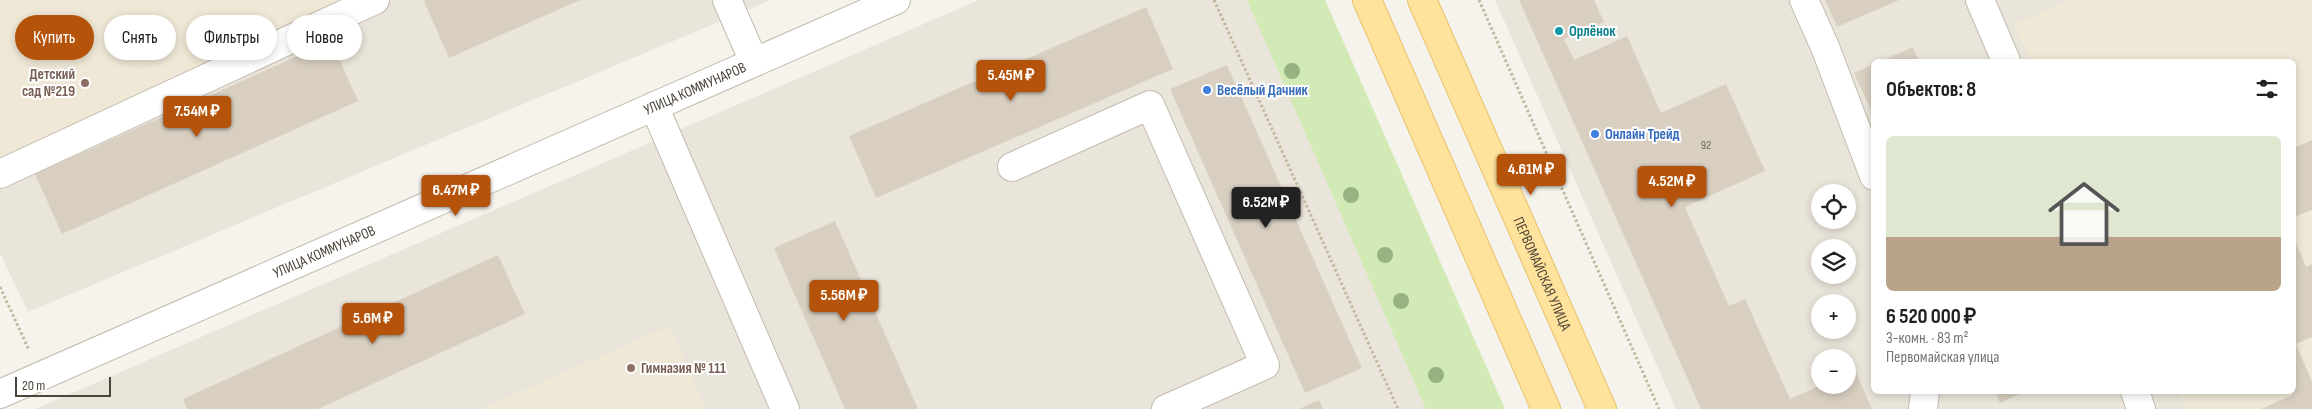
<!DOCTYPE html>
<html lang="ru">
<head>
<meta charset="utf-8">
<style>
  :root { --surface:#fff; --page:#f2f2f2; --text:#202124; --muted:#757577; --accent:#b45309 }
  body { margin:0; font-family:"Sofia Sans Condensed",sans-serif; background:var(--page); color:var(--text); height:100vh; display:flex; flex-direction:column; font-size:19px; white-space:nowrap }
  * { box-sizing:border-box; margin:0 }
  p { font-size:16px; color:var(--muted) }
  .icon { flex:none; width:28px; height:28px; fill:none; stroke:currentColor; stroke-width:2; stroke-linecap:round; stroke-linejoin:round }
  .map { position:relative; flex:1; overflow:hidden }
  .drawer { position:absolute; left:1871px; top:59px; width:425px; height:335px; display:flex; flex-direction:column; background:var(--surface); border-radius:8px; box-shadow:0 2px 8px #0003 }
  .drawer>* { flex:none }
  .banner { position:absolute; left:15px; top:15px; width:475px; height:45px; display:flex; gap:10px }
  .fabs { position:absolute; left:1811px; top:184px; display:grid; gap:10px }
  .fabs a { display:grid; place-items:center; width:45px; height:45px; border-radius:50%; background:var(--surface); box-shadow:0 2px 8px #0003; font-size:25px }
  .scale { position:absolute; left:15px; bottom:12px; width:96px; box-sizing:border-box; padding-left:5px; border:2px solid #4b4439; border-top:0; font-size:14px; line-height:18px; white-space:nowrap; color:#4b4439; -webkit-text-stroke:4px #fff; paint-order:stroke }
  .price { position:absolute; translate:-50% -42px; padding:0 11px; border-radius:5px; background:var(--accent); color:#fff; font-size:16px; line-height:32px; filter:drop-shadow(0 1px 2px #0008) }
  .price::after { content:''; position:absolute; left:50%; top:30px; width:15px; height:11px; margin-left:-8px; background:inherit; clip-path:polygon(0 0,100% 0,50% 100%) }
  .price.on { background:#222; color:#fff }
  ul { padding:0; list-style:none }
  li { display:grid; align-content:center; gap:10px; height:265px; padding:0 15px }
  li span { display:grid; place-items:center; height:155px; border-radius:8px; color:#555 }
  li>.icon { margin-inline-start:auto }
  span .icon { width:90px; height:90px; fill:#fffc; stroke-width:1 }
  li b { font-size:21px }
  h2 { display:flex; justify-content:space-between; align-items:center; height:60px; padding:0 15px; font-size:21px }
  .pill { padding:0 18px; border-radius:22px; background:var(--surface); box-shadow:0 2px 8px #0003; font-size:18px; line-height:45px }
  .pill.on { background:var(--accent); color:#fff }
  .map>svg:first-child { display:block }
  .residential { fill:#eae5da; fill-rule:evenodd }
  .education { fill:#efe8d6 }
  .green { fill:#d2eab5 }
  .building { fill:#d8cfc1 }
  .lines { fill:none; stroke-linecap:round; stroke-linejoin:round }
  .minor-casing { stroke:#c2bbae; stroke-width:30 }
  .major-casing { stroke:#e6c16a; stroke-width:30 }
  .path { stroke:#c4b79f; stroke-width:3; stroke-dasharray:2.5 2.5; stroke-linecap:butt }
  .minor { stroke:#fff; stroke-width:28 }
  .major { stroke:#ffe39c; stroke-width:28 }
  .tree { fill:#97b381 }
  .culture-dot { fill:#0f9aa8; stroke:#fff; stroke-width:2 }
  .education-dot { fill:#8d6e63; stroke:#fff; stroke-width:2 }
  .shop-dot { fill:#3f7fe0; stroke:#fff; stroke-width:2 }
  .labels { text-anchor:middle; stroke-width:4; stroke-linejoin:round; paint-order:stroke }
  .number-label { font-size:12px; fill:#6e675b }
  .culture-label { font-size:15px; font-weight:bold; fill:#0d838f; stroke:#fff; text-anchor:start }
  .education-label { font-size:15px; font-weight:bold; fill:#785e54; stroke:#fff; text-anchor:end }
  .street-label { font-size:15px; fill:#4b4439; stroke:#fff }
  .shop-label { font-size:15px; font-weight:bold; fill:#366cbe; stroke:#fff; text-anchor:start }
</style>
</head>
<body>
<div class="map">
<svg width="2312" height="409" viewBox="0 0 2312 409">
  <rect width="100%" height="100%" fill="#f6f3ec"/>
  <g class="residential">
    <path d="M 0,0 L 771,0 L 28,312 L 0,253 Z"/>
    <path d="M 979,0 L 1303,0 L 1485,409 L 35,409 Z"/>
    <path d="M 1495,0 L 2312,0 L 2312,409 L 1676,409 ZM 1874,61 L 2294,61 L 2294,391 L 1874,391 ZM 1820,192 L 1848,192 L 1848,220 L 1820,220 ZM 1820,248 L 1848,248 L 1848,275 L 1820,275 ZM 1820,302 L 1848,302 L 1848,330 L 1820,330 ZM 1820,358 L 1848,358 L 1848,385 L 1820,385 Z"/>
  </g>
  <g class="education">
    <path d="M 0,0 L 338,0 L 341,6 L 0,159 Z"/>
    <path d="M 2071,0 L 2312,0 L 2312,409 L 2185,409 L 2177,391 L 2294,391 L 2294,61 L 2031,61 L 2014,24 Z"/>
    <path d="M 669,326 L 706,409 L 481,409 Z"/>
  </g>
  <path class="green" d="M 1247,0 L 1325,0 L 1505,409 L 1426,409 Z"/>
  <g class="building">
    <path d="M 426,0 L 580,0 L 449,58 L 424,1 Z"/>
    <path d="M 1519,0 L 1594,0 L 1604,22 L 1564,39 L 1574,60 L 1627,36 L 1661,113 L 1726,84 L 1765,171 L 1685,207 L 1729,306 L 1745,299 L 1790,399 L 1821,385 L 1848,385 L 1848,373 L 1855,370 L 1872,409 L 1701,409 Z"/>
    <path d="M 1825,0 L 1899,0 L 1837,27 Z"/>
    <path d="M 1146,7 L 1173,69 L 876,198 L 849,136 Z"/>
    <path d="M 331,41 L 358,101 L 62,234 L 35,174 Z"/>
    <path d="M 1913,47 L 1919,61 L 1881,61 Z"/>
    <path d="M 1874,64 L 1874,117 L 1854,73 Z"/>
    <path d="M 1227,65 L 1362,368 L 1305,393 L 1170,89 Z"/>
    <path d="M 2312,140 L 2312,210 L 2294,217 L 2294,148 Z"/>
    <path d="M 835,221 L 918,409 L 845,409 L 774,248 Z"/>
    <path d="M 2294,238 L 2306,267 L 2312,264 L 2312,337 L 2296,344 L 2312,382 L 2312,409 L 2261,409 L 2292,395 L 2291,391 L 2294,391 Z"/>
    <path d="M 498,255 L 525,314 L 318,409 L 187,409 L 183,399 Z"/>
    <path d="M 1995,391 L 2026,391 L 2000,403 Z"/>
    <path d="M 1319,400 L 1323,409 L 1299,409 Z"/>
  </g>
  <g class="lines">
    <defs>
      <g id="minor">
        <path d="M 727,0 L 754,62"/>
        <path d="M 1804,0 L 1825,47 L 1874,176"/>
        <path d="M 1980,0 L 2006,61"/>
        <path d="M 654,106 L 785,409"/>
        <path d="M 1012,167 L 1150,105 L 1265,365 L 1166,409"/>
        <path d="M 0,174 L 375,0"/>
        <path d="M 2135,391 L 2141,409"/>
        <path id="s1" d="M 0,394 L 896,0"/>
        <path d="M 1923,409 L 1925,391"/>
      </g>
      <g id="major">
        <path d="M 1367,0 L 1546,409"/>
        <path id="s2" d="M 1422,0 L 1602,409"/>
      </g>
    </defs>
    <use href="#minor" class="minor-casing"/>
    <use href="#major" class="major-casing"/>
    <g class="path">
      <path d="M 1214,0 L 1398,409"/>
      <path d="M 1479,0 L 1659,409"/>
      <path d="M 0,287 L 29,350"/>
    </g>
    <use href="#minor" class="minor"/>
    <use href="#major" class="major"/>
  </g>
  <g class="tree">
    <circle cx="1292" cy="71" r="8"/>
    <circle cx="1351" cy="195" r="8"/>
    <circle cx="1385" cy="255" r="8"/>
    <circle cx="1401" cy="301" r="8"/>
    <circle cx="1436" cy="375" r="8"/>
  </g>
  <circle class="culture-dot" cx="1559" cy="31" r="5"/>
  <g class="education-dot">
    <circle cx="85" cy="83" r="5"/>
    <circle cx="631" cy="368" r="5"/>
  </g>
  <g class="shop-dot">
    <circle cx="1207" cy="90" r="5"/>
    <circle cx="1595" cy="134" r="5"/>
  </g>
  <g class="labels">
    <g class="number-label">
      <text x="1706" y="149">92</text>
    </g>
    <g class="culture-label">
      <text x="1569" y="36">Орлёнок</text>
    </g>
    <g class="education-label">
      <text x="75" y="79">Детский<tspan x="75" dy="17">сад №219</tspan></text>
      <text x="641" y="373" text-anchor="start">Гимназия № 111</text>
    </g>
    <g class="street-label">
      <text dy="5" stroke="none"><textPath href="#s1" startOffset="759">УЛИЦА КОММУНАРОВ</textPath></text>
      <text dy="5" stroke="none"><textPath href="#s1" startOffset="354">УЛИЦА КОММУНАРОВ</textPath></text>
      <text dy="5" stroke="none"><textPath href="#s2" startOffset="299">ПЕРВОМАЙСКАЯ УЛИЦА</textPath></text>
    </g>
    <g class="shop-label">
      <text x="1217" y="95">Весёлый Дачник</text>
      <text x="1605" y="139">Онлайн Трейд</text>
    </g>
  </g>
</svg>
<div class="fabs">
<a><svg class="icon" aria-label="locate" viewBox="0 0 24 24"><circle cx="12" cy="12" r="6"/><path d="M12 2v4M12 18v4M2 12h4M18 12h4"/></svg></a>
<a><svg class="icon" aria-label="layers" viewBox="0 0 24 24"><path d="M12 4l9 5-9 5-9-5zM3 14l9 5 9-5"/></svg></a>
<a>+</a>
<a>−</a>
</div>
<div class="scale">20 m</div>
<b class="price" style="left:1011px;top:102px">5.45M ₽</b>
<b class="price" style="left:197px;top:138px">7.54M ₽</b>
<b class="price" style="left:1531px;top:196px">4.61M ₽</b>
<b class="price" style="left:1672px;top:208px">4.52M ₽</b>
<b class="price" style="left:456px;top:217px">6.47M ₽</b>
<b class="price on" style="left:1266px;top:229px">6.52M ₽</b>
<b class="price" style="left:844px;top:322px">5.56M ₽</b>
<b class="price" style="left:373px;top:345px">5.6M ₽</b>
<div class="banner">
<a class="pill on">Купить</a>
<a class="pill">Снять</a>
<a class="pill">Фильтры</a>
<a class="pill">Новое</a>
</div>
<section class="drawer">
<h2>Объектов: 8<svg class="icon" aria-label="filters" viewBox="0 0 24 24"><path d="M4 7h16M4 17h16"/><circle cx="9" cy="7" r="2"/><circle cx="15" cy="17" r="2"/></svg></h2>
<ul>
<li><span style="background:linear-gradient(#dfe7d0 65%,#b9a48a 0)"><svg class="icon" aria-label="home" viewBox="0 0 24 24"><path d="M3 11l9-7 9 7M6 9v11h12V9"/></svg></span><div><b>6 520 000 ₽</b><p>3-комн. · 83 m²</p><p>Первомайская улица</p></div></li>
</ul>
</section>
</div>
</body>
</html>
